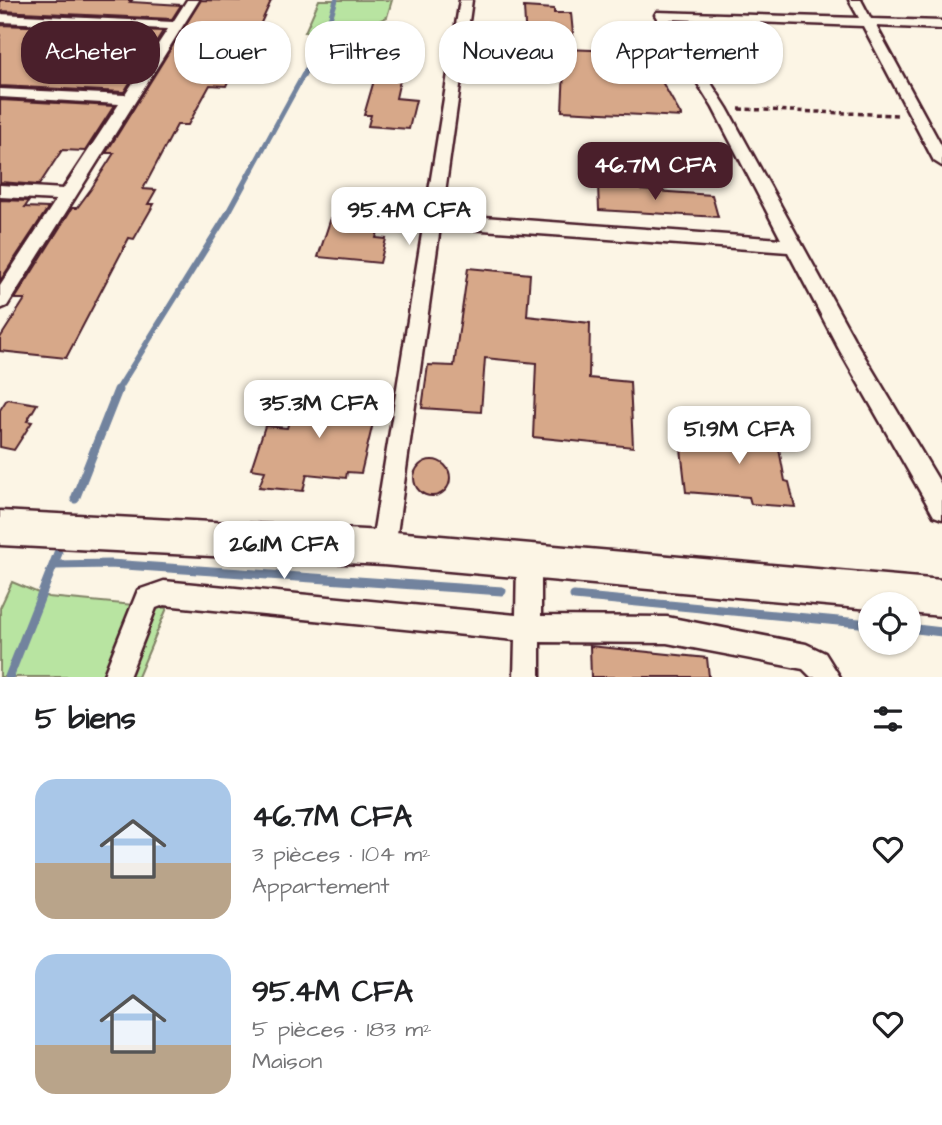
<!DOCTYPE html>
<html lang="fr">
<head>
<meta charset="utf-8">
<style>
  :root { --surface:#fff; --page:#f2f2f2; --text:#202124; --muted:#757577; --accent:#4a1f2b }
  body { margin:0; font-family:"Architects Daughter",sans-serif; background:var(--page); color:var(--text); height:100vh; display:flex; flex-direction:column; font-size:26px; white-space:nowrap }
  * { box-sizing:border-box; margin:0 }
  p { font-size:23px; color:var(--muted) }
  .icon { flex:none; width:38px; height:38px; fill:none; stroke:currentColor; stroke-width:2; stroke-linecap:round; stroke-linejoin:round }
  .map { position:relative; height:677px; overflow:hidden }
  .side { display:flex; flex-direction:column; background:var(--surface); flex:1 }
  .side>* { flex:none }
  .guide { position:absolute; left:21px; top:21px; width:901px; height:63px; display:flex; gap:14px }
  .buttons { position:absolute; left:858px; top:592px; display:grid; gap:14px }
  .buttons a { display:grid; place-items:center; width:63px; height:63px; border-radius:50%; background:var(--surface); box-shadow:0 2px 5px #0004; font-size:35px }
  .price { position:absolute; translate:-50% -60px; padding:0 16px; border-radius:14px; background:#fff; color:#222; font-size:23px; line-height:46px; filter:drop-shadow(0 2px 4px #0008) }
  .price::after { content:''; position:absolute; left:50%; top:42px; width:21px; height:16px; margin-left:-10px; background:inherit; clip-path:polygon(0 0,100% 0,50% 100%) }
  .price.on { background:var(--accent); color:#fff }
  ul { padding:0; list-style:none }
  li { display:flex; align-items:center; gap:21px; height:175px; padding:0 35px }
  li span { display:grid; place-items:center; flex:none; width:196px; height:140px; border-radius:21px; color:#555 }
  li>.icon { margin-inline-start:auto }
  span .icon { width:84px; height:84px; fill:#fffc; stroke-width:1 }
  li b { font-size:30px }
  h2 { display:flex; justify-content:space-between; align-items:center; height:84px; padding:0 35px; font-size:30px }
  .chip { padding:0 24px; border-radius:28px; background:var(--surface); box-shadow:0 2px 5px #0004; font-size:24px; line-height:63px }
  .chip.on { background:var(--accent); color:#fff }
  .map>svg:first-child { display:block }
  .green { fill:#b8e4a1; stroke:#818266; stroke-width:2 }
  .lines { fill:none; stroke-linecap:round; stroke-linejoin:round }
  .stream-far2 { stroke:#72839e; stroke-width:5 }
  .stream-far1 { stroke:#72839e; stroke-width:6 }
  .stream { stroke:#72839e; stroke-width:9 }
  .building { fill:#d7a889; stroke:#4a1f2b; stroke-width:2 }
  .street-casing { stroke:#4a1f2b; stroke-width:5 }
  .secondary-casing { stroke:#4a1f2b; stroke-width:5 }
  .path { stroke:#4a1f2b; stroke-width:3.5; stroke-dasharray:5 3.5; stroke-linecap:butt }
  .street { fill:#fcf5e5; fill-rule:evenodd }
  .secondary { fill:#fcf5e5; fill-rule:evenodd }
</style>
</head>
<body>
<div class="map">
<svg width="942" height="677" viewBox="0 0 942 677">
  <rect width="100%" height="100%" fill="#fcf5e5"/>
  <filter id="ink" filterUnits="userSpaceOnUse"><feTurbulence type="fractalNoise" baseFrequency=".0143" numOctaves="2"/><feDisplacementMap in="SourceGraphic" scale="14" xChannelSelector="R" yChannelSelector="G"/><feConvolveMatrix kernelMatrix="1 2 1 2 8 2 1 2 1" color-interpolation-filters="sRGB"/></filter>
  <g filter="url(#ink)">
    <g class="green">
      <path d="M 319,0 L 392,0 L 387,17 L 356,33 L 305,32 Z"/>
      <path d="M 12,582 L 48,597 L 167,608 L 138,677 L 0,677 L 0,608 Z"/>
    </g>
    <g class="lines">
      <path class="stream-far2" d="M 251,171 L 324,37 L 336,0"/>
      <path class="stream-far1" d="M 117,391 L 228,213 L 252,169"/>
      <g class="stream">
        <path d="M 75,499 L 118,390"/>
        <path d="M 54,565 L 110,564 L 502,591"/>
        <path d="M 574,596 L 870,624"/>
        <path d="M 908,628 L 942,632"/>
        <path d="M 9,677 L 58,553"/>
      </g>
    </g>
    <g class="building">
      <path d="M 0,0 L 132,0 L 130,2 L 181,5 L 172,19 L 0,11 Z"/>
      <path d="M 201,0 L 271,1 L 260,25 L 254,25 L 226,86 L 210,85 L 188,125 L 177,125 L 143,189 L 156,190 L 148,204 L 154,204 L 134,239 L 129,238 L 66,358 L 0,351 L 0,338 L 25,299 L 15,299 L 72,208 L 77,208 L 91,189 L 114,153 L 106,153 Z"/>
      <path d="M 524,7 L 554,9 L 554,13 L 571,13 L 574,44 L 526,43 Z"/>
      <path d="M 0,25 L 163,31 L 124,92 L 0,86 Z"/>
      <path d="M 565,49 L 645,52 L 682,117 L 562,111 Z"/>
      <path d="M 377,70 L 402,71 L 396,98 L 416,100 L 409,129 L 368,126 L 371,115 L 364,115 Z"/>
      <path d="M 0,100 L 114,106 L 85,151 L 62,150 L 39,185 L 0,182 Z"/>
      <path d="M 598,185 L 642,186 L 641,190 L 712,195 L 718,217 L 599,210 Z"/>
      <path d="M 0,200 L 29,201 L 25,207 L 48,208 L 0,281 Z"/>
      <path d="M 331,218 L 381,223 L 376,238 L 386,239 L 380,263 L 318,257 Z"/>
      <path d="M 468,268 L 530,274 L 527,316 L 590,323 L 589,378 L 630,382 L 633,447 L 533,437 L 536,363 L 485,358 L 481,412 L 422,408 L 428,365 L 454,366 Z"/>
      <path d="M 357,388 L 381,390 L 361,473 L 347,472 L 346,478 L 307,474 L 303,491 L 259,487 L 265,471 L 251,469 L 265,426 L 287,428 L 289,421 L 298,422 L 304,402 L 312,402 L 316,390 L 356,394 Z"/>
      <path d="M 7,399 L 37,404 L 27,421 L 32,422 L 14,450 L 0,447 L 0,410 Z"/>
      <path d="M 737,418 L 774,422 L 785,481 L 789,482 L 795,507 L 751,504 L 749,497 L 686,492 L 680,440 L 730,443 L 729,439 L 741,440 Z"/>
      <circle cx="432" cy="478" r="18"/>
      <path d="M 590,646 L 707,658 L 709,677 L 591,677 Z"/>
    </g>
    <g class="lines">
      <defs>
        <g id="street">
          <path d="M 187,0 L 199,0 L 7,306 L 0,309 L 0,286 L 56,200 L 0,197 L 0,185 L 63,189 L 119,104 L 0,97 L 0,89 L 125,95 L 168,29 L 0,22 L 0,14 L 173,22 Z"/>
          <path d="M 460,0 L 472,0 L 442,214 L 781,239 L 713,108 L 655,15 L 657,12 L 859,18 L 849,0 L 861,0 L 871,19 L 942,21 L 942,29 L 876,26 L 942,147 L 942,166 L 934,161 L 863,26 L 670,19 L 727,108 L 854,339 L 942,486 L 942,519 L 934,516 L 840,351 L 788,252 L 440,227 L 395,548 L 391,556 L 383,560 L 375,556 L 371,548 Z"/>
          <path d="M 529,549 L 537,553 L 541,561 L 541,616 L 667,617 L 806,644 L 825,653 L 840,677 L 811,677 L 803,669 L 667,643 L 540,642 L 540,677 L 514,677 L 515,640 L 164,605 L 156,608 L 129,677 L 103,677 L 138,590 L 164,581 L 516,615 L 517,561 L 521,553 Z"/>
        </g>
        <path id="secondary" d="M 0,511 L 383,531 L 942,580 L 942,616 L 908,613 L 908,604 L 870,604 L 870,609 L 383,565 L 0,545 Z"/>
      </defs>
      <use href="#street" class="street-casing"/>
      <use href="#secondary" class="secondary-casing"/>
      <path class="path" d="M 739,109 L 898,115"/>
      <use href="#street" class="street"/>
      <use href="#secondary" class="secondary"/>
    </g>
  </g>
</svg>
<div class="buttons">
<a><svg class="icon" aria-label="locate" viewBox="0 0 24 24"><circle cx="12" cy="12" r="6"/><path d="M12 2v4M12 18v4M2 12h4M18 12h4"/></svg></a>
</div>
<b class="price on" style="left:655px;top:202px">46.7M CFA</b>
<b class="price" style="left:409px;top:247px">95.4M CFA</b>
<b class="price" style="left:319px;top:440px">35.3M CFA</b>
<b class="price" style="left:739px;top:466px">51.9M CFA</b>
<b class="price" style="left:284px;top:581px">26.1M CFA</b>
<div class="guide">
<a class="chip on">Acheter</a>
<a class="chip">Louer</a>
<a class="chip">Filtres</a>
<a class="chip">Nouveau</a>
<a class="chip">Appartement</a>
</div>
</div>
<section class="side">
<h2>5 biens<svg class="icon" aria-label="filters" viewBox="0 0 24 24"><path d="M4 7h16M4 17h16"/><circle cx="9" cy="7" r="2"/><circle cx="15" cy="17" r="2"/></svg></h2>
<ul>
<li><span style="background:linear-gradient(#a9c7e8 60%,#b9a48a 0)"><svg class="icon" aria-label="home" viewBox="0 0 24 24"><path d="M3 11l9-7 9 7M6 9v11h12V9"/></svg></span><div><b>46.7M CFA</b><p>3 pièces · 104 m²</p><p>Appartement</p></div><svg class="icon" aria-label="heart" viewBox="0 0 24 24"><path d="M12 20l-8-8c-3-5 5-10 8-4 3-6 11-1 8 4z"/></svg></li>
<li><span style="background:linear-gradient(#a9c7e8 65%,#b9a48a 0)"><svg class="icon" aria-label="home" viewBox="0 0 24 24"><path d="M3 11l9-7 9 7M6 9v11h12V9"/></svg></span><div><b>95.4M CFA</b><p>5 pièces · 183 m²</p><p>Maison</p></div><svg class="icon" aria-label="heart" viewBox="0 0 24 24"><path d="M12 20l-8-8c-3-5 5-10 8-4 3-6 11-1 8 4z"/></svg></li>
</ul>
</section>
</body>
</html>
